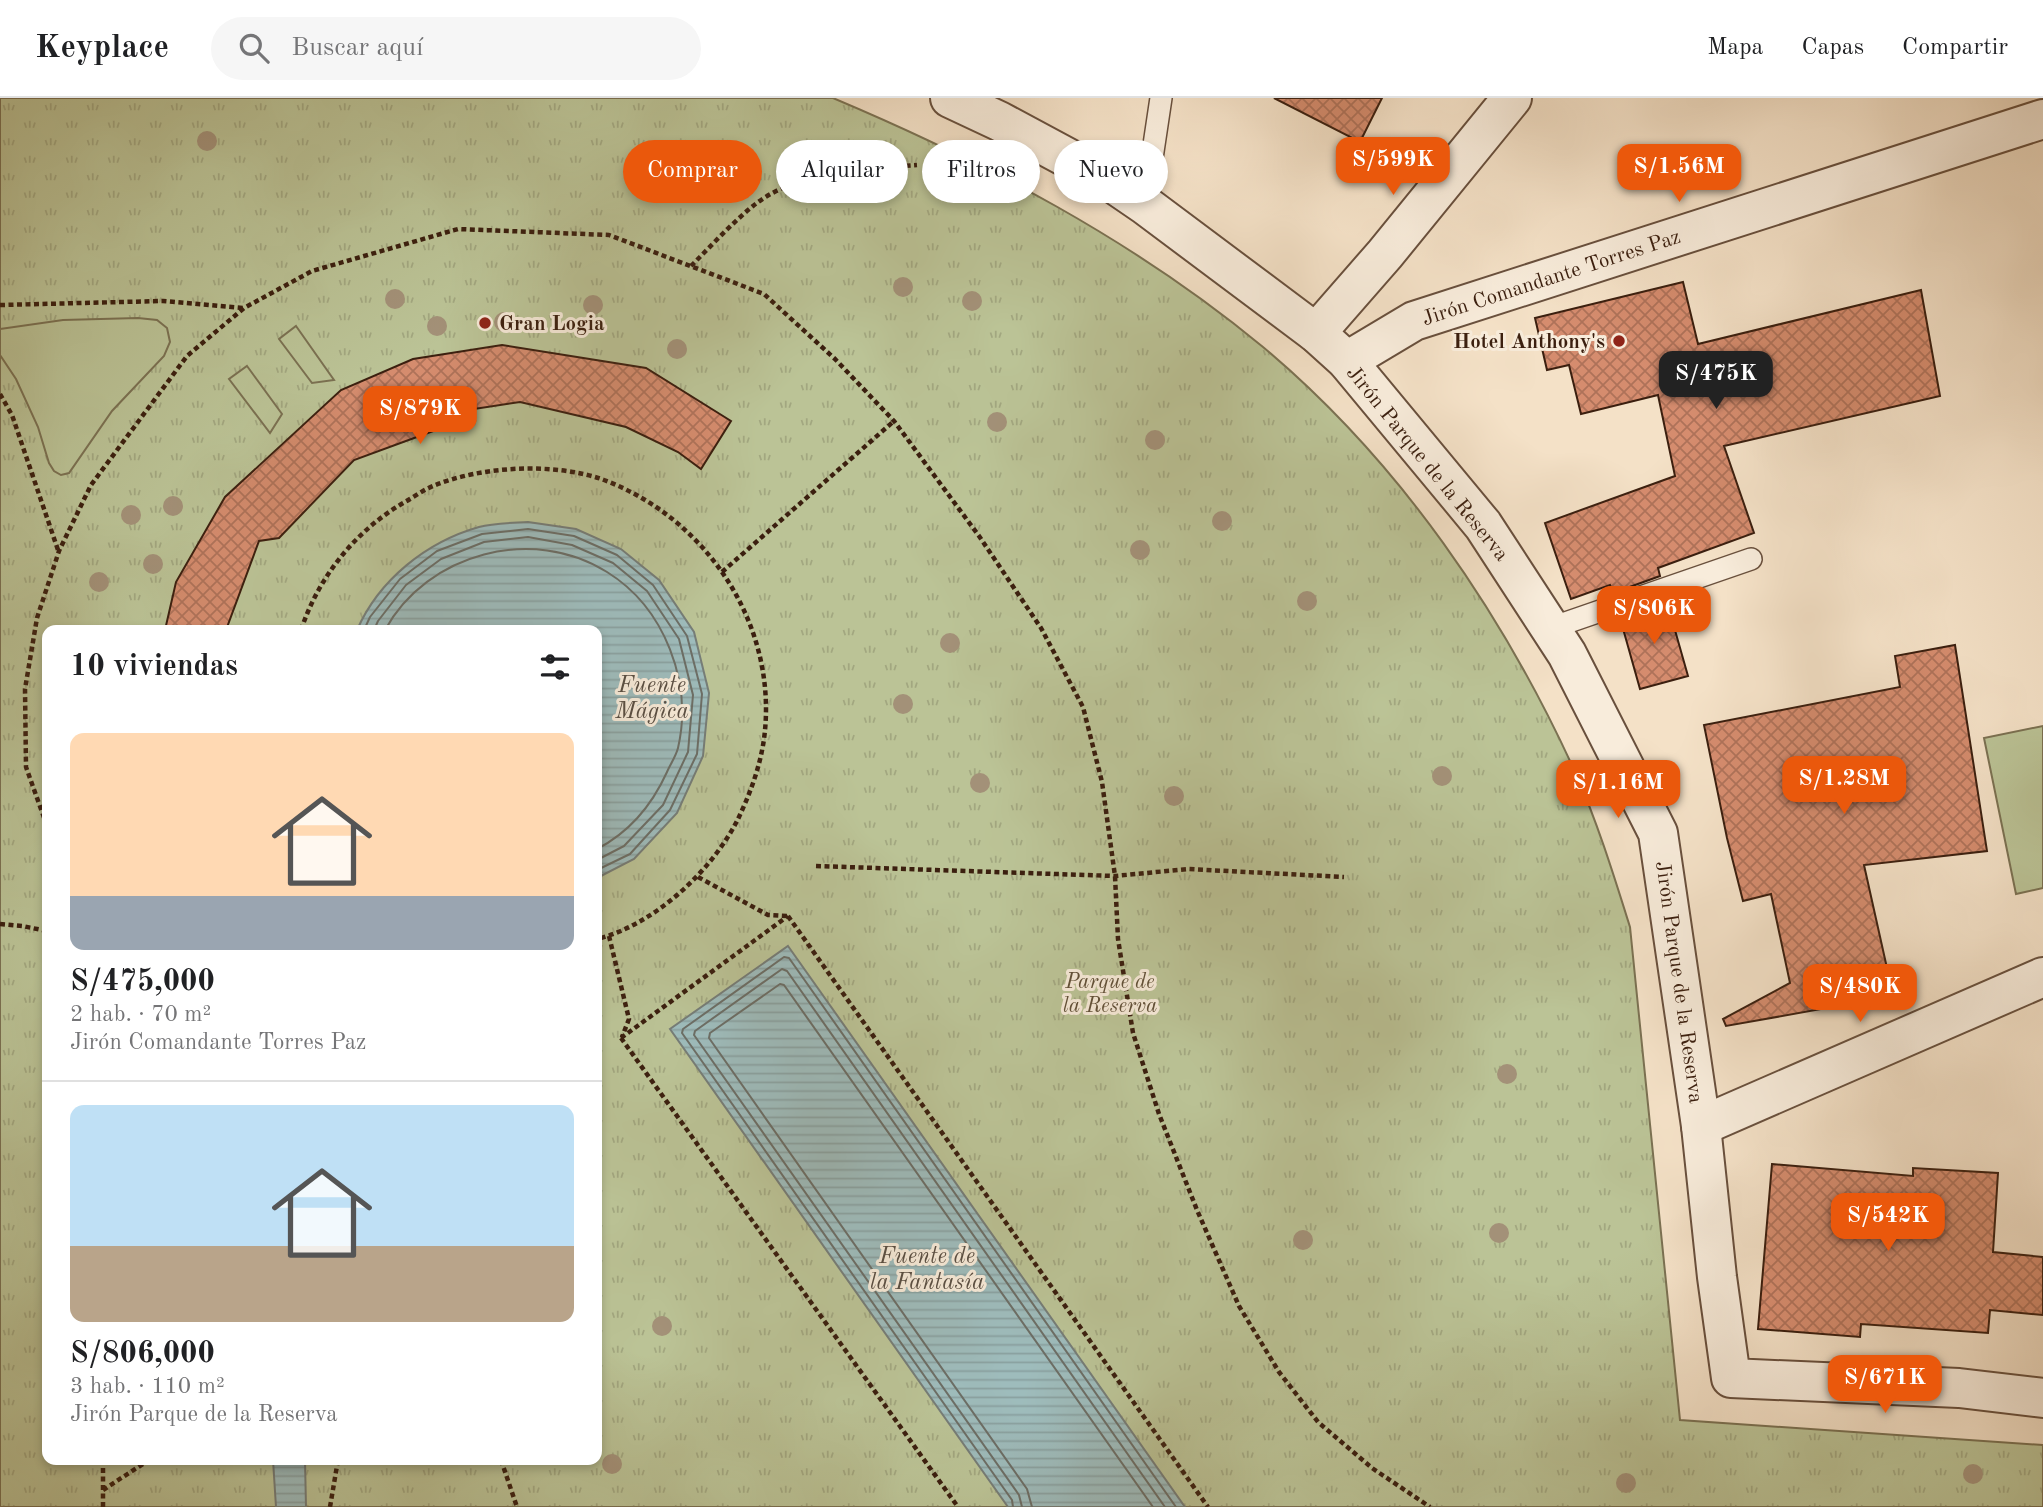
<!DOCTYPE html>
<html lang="es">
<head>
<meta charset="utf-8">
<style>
  :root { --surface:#fff; --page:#f6f6f6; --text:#202124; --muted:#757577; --line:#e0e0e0; --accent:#ea580c }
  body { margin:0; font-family:"Old Standard TT",serif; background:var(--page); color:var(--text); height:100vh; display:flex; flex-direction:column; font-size:26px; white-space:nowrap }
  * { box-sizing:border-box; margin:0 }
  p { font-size:23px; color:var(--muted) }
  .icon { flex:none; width:38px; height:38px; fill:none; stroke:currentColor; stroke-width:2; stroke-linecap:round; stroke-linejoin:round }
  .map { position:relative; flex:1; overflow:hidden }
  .side { position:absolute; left:42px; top:527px; width:560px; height:840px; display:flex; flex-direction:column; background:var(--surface); border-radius:14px; box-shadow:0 4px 10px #0003 }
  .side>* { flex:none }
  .top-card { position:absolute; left:623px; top:42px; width:665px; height:63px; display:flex; gap:14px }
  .price { position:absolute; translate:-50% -60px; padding:0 16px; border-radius:14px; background:var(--accent); color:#fff; font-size:23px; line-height:46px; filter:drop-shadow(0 2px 4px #0008) }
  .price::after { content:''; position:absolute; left:50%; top:42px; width:21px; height:16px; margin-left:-10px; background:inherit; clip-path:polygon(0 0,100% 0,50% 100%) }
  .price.active { background:#222; color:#fff }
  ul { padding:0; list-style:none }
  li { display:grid; align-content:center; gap:14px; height:371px; padding:0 28px }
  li+li { border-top:2px solid var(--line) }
  li span { display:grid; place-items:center; height:217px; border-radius:14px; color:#555 }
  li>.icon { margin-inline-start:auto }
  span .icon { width:126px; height:126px; fill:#fffc; stroke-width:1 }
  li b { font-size:30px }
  h2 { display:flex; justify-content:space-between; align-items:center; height:84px; padding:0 28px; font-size:30px }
  .chip { padding:0 24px; border-radius:32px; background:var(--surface); box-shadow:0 4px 10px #0003; font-size:24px; line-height:63px }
  .chip.active { background:var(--accent); color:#fff }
  header { display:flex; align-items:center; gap:42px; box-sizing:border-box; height:98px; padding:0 35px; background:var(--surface); border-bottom:2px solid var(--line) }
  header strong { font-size:33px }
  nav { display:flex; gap:38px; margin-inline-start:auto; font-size:24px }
  .search { width:490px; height:63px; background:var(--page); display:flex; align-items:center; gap:18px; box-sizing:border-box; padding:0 24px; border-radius:38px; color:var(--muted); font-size:26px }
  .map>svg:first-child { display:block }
  .park { fill:url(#park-tufts); stroke:#7b7152; stroke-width:2; fill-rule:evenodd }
  .garden { fill:#bbc396; stroke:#7b7152; stroke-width:2 }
  .water { fill:url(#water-rules); stroke:#767d77; stroke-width:2 }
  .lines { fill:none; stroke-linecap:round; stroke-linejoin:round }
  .shore { stroke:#6c6e66; stroke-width:2 }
  .building { fill:url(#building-cross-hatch); stroke:#3b1f0f; stroke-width:2 }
  .service-casing { stroke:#69503d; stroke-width:24 }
  .minor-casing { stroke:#69503d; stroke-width:42 }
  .tertiary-casing { stroke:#69503d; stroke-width:42 }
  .path { stroke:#3b1f0f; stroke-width:4.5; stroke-dasharray:5 3.5; stroke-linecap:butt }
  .service { stroke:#f8ecdb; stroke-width:21 }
  .minor { stroke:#f8ecdb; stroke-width:38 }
  .tertiary { stroke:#f8ecdb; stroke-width:38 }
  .tree { fill:#a39178 }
  .poi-dot { fill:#8f2418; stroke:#f8ecdb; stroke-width:2.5 }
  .labels { text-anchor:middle; stroke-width:6; stroke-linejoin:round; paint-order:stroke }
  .street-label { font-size:21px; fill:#3b1f0f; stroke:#f8ecdb }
  .poi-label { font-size:21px; font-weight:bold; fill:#3b1f0f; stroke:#f8ecdb; text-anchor:start }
  .park-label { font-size:21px; font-style:italic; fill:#615038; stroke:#f8ecdb }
  .water-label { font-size:23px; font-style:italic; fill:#594e43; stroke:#f8ecdb }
</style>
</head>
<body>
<header>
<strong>Keyplace</strong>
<div class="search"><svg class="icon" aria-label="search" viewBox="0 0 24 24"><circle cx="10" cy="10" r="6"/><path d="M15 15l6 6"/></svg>Buscar aquí</div>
<nav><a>Mapa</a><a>Capas</a><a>Compartir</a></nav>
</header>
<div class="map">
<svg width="2043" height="1409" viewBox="0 0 2043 1409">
  <defs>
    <pattern id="park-tufts" width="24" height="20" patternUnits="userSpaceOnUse" patternTransform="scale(1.75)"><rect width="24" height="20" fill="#bbc396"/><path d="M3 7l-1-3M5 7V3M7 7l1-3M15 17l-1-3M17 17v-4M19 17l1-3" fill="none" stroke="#a2a780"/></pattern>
    <pattern id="water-rules" width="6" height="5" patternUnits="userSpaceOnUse" patternTransform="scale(1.75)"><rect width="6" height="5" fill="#9ebcbc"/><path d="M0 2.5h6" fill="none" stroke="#89a1a0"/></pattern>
    <pattern id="building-cross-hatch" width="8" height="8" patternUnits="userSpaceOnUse" patternTransform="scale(1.75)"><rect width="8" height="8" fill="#d58c6e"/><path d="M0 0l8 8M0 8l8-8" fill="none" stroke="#ae7259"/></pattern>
  </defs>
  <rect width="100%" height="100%" fill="#f4e1c7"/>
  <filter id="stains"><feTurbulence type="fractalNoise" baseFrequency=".00286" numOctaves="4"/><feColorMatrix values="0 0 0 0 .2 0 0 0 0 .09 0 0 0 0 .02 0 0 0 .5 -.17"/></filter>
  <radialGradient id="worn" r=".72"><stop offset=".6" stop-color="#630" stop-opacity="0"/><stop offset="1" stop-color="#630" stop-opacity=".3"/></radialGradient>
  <path class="park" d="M 0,0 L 833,0 C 985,64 1135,143 1263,249 C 1399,363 1503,515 1576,676 C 1598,726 1614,778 1630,829 L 1680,1322 L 2043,1347 L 2043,1409 L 0,1409 ZM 47,532 L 597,532 L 597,1362 L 47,1362 Z"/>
  <g class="garden">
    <path d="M 138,220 L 157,222 L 167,230 L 170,244 L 164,258 L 112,313 L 69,375 L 61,377 L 54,373 L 49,365 L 38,329 L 16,281 L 0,257 L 0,231 L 63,222 Z"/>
    <path d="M 296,228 L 334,282 L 312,285 L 279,241 Z"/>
    <path d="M 247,268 L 282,316 L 270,335 L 229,281 Z"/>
    <path d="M 2043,628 L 2043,790 L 2016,796 L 1984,640 Z"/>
  </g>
  <g class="water">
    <path d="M 528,424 L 576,431 L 621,451 L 659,482 L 694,534 L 709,595 L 703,658 L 677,715 L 634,761 L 597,780 L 597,532 L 357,532 C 379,482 426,444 479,429 C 494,425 512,425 528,424 Z"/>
    <path d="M 788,848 L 1185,1409 L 1008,1409 L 670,931 Z"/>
    <path d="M 273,1362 L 305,1362 L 306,1409 L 276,1409 Z"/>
  </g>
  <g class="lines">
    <g class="shore">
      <path d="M 364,532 L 370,519 L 400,481 L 437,453 L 482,436 L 528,431 L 574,438 L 617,457 L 653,487 L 687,538 L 702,596 L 697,656 L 670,712 L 630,756 L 597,772"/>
      <path d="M 374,532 L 378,523 L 406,487 L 441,461 L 484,444 L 528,439 L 572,447 L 613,465 L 647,493 L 679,541 L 693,597 L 688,654 L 663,707 L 624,748 L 597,762"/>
      <path d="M 385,532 C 427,455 533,427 607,474 C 665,510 693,585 678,650 C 676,658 670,667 667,674 C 652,707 630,734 597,751"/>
      <path d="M 1013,1409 L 1012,1402 L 682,935 L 683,931 L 784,859 L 789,860 L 1176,1409"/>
      <path d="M 1022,1409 L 1019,1397 L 694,937 L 695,933 L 782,871 L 787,873 L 1165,1409"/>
      <path d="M 1032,1409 L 1027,1391 L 709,940 L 710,935 L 780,886 L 784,887 L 1153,1409"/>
    </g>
  </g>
  <g class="building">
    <path d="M 1274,0 L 1382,0 L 1360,44 Z"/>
    <path d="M 1683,184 L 1698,246 L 1921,192 L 1940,298 L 1724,348 L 1754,435 L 1658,470 L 1660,478 L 1613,495 L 1610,487 L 1571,501 L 1545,425 L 1675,378 L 1658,297 L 1581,316 L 1569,267 L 1547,272 L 1535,220 Z"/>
    <path d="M 502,247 L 646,270 L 731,323 L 701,371 L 678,354 L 626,329 L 520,304 L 441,316 L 444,329 L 354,362 L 279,440 L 259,443 L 226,532 L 165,532 L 176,484 L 225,399 L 341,292 L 413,261 Z"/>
    <path d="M 1667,504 L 1688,578 L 1640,591 L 1620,520 Z"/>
    <path d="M 1955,547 L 1987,753 L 1864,767 L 1889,879 L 1832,891 L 1827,910 L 1726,928 L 1723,921 L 1790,885 L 1771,796 L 1743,803 L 1727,740 L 1704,627 L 1900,589 L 1895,558 Z"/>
    <path d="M 1772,1066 L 1913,1078 L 1913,1070 L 1998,1075 L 1993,1154 L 2043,1159 L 2043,1217 L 1990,1212 L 1988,1235 L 1861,1226 L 1860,1239 L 1758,1231 Z"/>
  </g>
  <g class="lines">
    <defs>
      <g id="service">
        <path d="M 1145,107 L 1161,0"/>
        <path d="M 1551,530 L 1751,461"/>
      </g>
      <g id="minor">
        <path d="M 1316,235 L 1385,156 L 1512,0"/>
        <path d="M 1347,263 L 1414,223 L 2043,21"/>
        <path d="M 1701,1028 L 2043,879"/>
      </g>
      <path id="tertiary" d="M 950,0 L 999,23 L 1107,81 L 1145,107 L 1316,235 L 1347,263 L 1483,427 L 1567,556 L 1658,735 L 1701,1028 L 1717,1179 L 1731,1280 L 1959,1290 L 2043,1300"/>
    </defs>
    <use href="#service" class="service-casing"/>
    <use href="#minor" class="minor-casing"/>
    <use href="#tertiary" class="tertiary-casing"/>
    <g class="path">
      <path d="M 691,168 C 711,148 731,126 753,108 C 795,73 865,71 917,67"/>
      <path d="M 0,207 L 163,203 L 243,210"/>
      <path d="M 0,296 L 12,317 L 58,452"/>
      <path d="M 722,474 L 894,323"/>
      <path d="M 301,532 C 319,478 356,432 405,404 C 414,399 423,392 433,388 C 481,368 555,364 604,382 C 708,421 779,529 764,641 C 760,669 750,696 738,721 C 712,773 654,827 597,841"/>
      <path d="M 47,728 L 26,669 L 25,591 L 37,520 L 59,453 L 91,387 L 187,258 L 244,210 L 312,173 L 458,131 L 609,137 L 764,196 L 835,261 L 894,323 L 979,438 L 1041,530 L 1083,609 L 1102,684 L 1115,778 L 1118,841 L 1133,935 L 1159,1016 L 1197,1112 L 1239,1208 L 1279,1274 L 1318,1324 L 1372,1370 L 1430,1409"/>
      <path d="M 816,768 L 1115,778 L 1188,771 L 1344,779"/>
      <path d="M 698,779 L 768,817 L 787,818"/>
      <path d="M 788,818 L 1208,1409"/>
      <path d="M 0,826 L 22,828 L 47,833"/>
      <path d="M 609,838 L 629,921 L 622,939"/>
      <path d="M 621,940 L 958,1409"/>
      <path d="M 621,940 L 788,818"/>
      <path d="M 501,1362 L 517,1409"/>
      <path d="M 103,1392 L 149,1362"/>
      <path d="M 103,1409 L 103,1362"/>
      <path d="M 330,1409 L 338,1362"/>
    </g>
    <use href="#service" class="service"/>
    <use href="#minor" class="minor"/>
    <use href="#tertiary" class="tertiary"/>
  </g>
  <g class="tree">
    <circle cx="207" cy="43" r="10"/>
    <circle cx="903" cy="189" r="10"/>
    <circle cx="395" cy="201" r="10"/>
    <circle cx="972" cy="203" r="10"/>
    <circle cx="593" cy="207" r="10"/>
    <circle cx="504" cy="224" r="10"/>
    <circle cx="437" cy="228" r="10"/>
    <circle cx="677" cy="251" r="10"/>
    <circle cx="997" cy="324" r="10"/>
    <circle cx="1155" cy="342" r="10"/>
    <circle cx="173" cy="408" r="10"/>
    <circle cx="131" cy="417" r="10"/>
    <circle cx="1222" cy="423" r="10"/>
    <circle cx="1140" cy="452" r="10"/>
    <circle cx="153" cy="466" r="10"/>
    <circle cx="99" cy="484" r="10"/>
    <circle cx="1307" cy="503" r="10"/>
    <circle cx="950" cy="545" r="10"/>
    <circle cx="903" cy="606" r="10"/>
    <circle cx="1442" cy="678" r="10"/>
    <circle cx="980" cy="685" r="10"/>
    <circle cx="1174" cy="698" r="10"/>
    <circle cx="1507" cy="976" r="10"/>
    <circle cx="1499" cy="1135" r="10"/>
    <circle cx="1303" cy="1142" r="10"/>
    <circle cx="662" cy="1228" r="10"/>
    <circle cx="612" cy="1366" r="10"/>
    <circle cx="1973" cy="1376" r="10"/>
    <circle cx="1626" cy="1385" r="10"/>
  </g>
  <g class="poi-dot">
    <circle cx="485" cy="225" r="7"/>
    <circle cx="1619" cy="243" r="7"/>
  </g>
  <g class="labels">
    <g class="street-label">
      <text transform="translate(1551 179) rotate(-18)" y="7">Jirón Comandante Torres Paz</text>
      <text transform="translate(1428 365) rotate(51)" y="7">Jirón Parque de la Reserva</text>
      <text transform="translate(1680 884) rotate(82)" y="7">Jirón Parque de la Reserva</text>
    </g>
    <g class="poi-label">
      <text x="499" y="232">Gran Logia</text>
      <text x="1605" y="250" text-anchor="end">Hotel Anthony's</text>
    </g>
    <g class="park-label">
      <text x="1110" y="890">Parque de<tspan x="1110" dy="24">la Reserva</tspan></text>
    </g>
    <g class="water-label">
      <text x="652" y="594">Fuente<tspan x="652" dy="26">Mágica</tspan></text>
      <text x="927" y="1165">Fuente de<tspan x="927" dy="26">la Fantasía</tspan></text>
    </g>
  </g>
  <rect width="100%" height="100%" filter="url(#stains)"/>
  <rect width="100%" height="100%" fill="url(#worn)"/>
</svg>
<b class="price" style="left:1393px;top:99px">S/599K</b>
<b class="price" style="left:1679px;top:106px">S/1.56M</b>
<b class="price active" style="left:1716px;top:313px">S/475K</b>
<b class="price" style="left:420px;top:348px">S/879K</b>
<b class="price" style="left:1654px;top:548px">S/806K</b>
<b class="price" style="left:1844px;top:718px">S/1.28M</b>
<b class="price" style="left:1618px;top:722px">S/1.16M</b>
<b class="price" style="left:1860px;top:926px">S/480K</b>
<b class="price" style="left:1888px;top:1155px">S/542K</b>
<b class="price" style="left:1885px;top:1317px">S/671K</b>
<div class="top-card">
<a class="chip active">Comprar</a>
<a class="chip">Alquilar</a>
<a class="chip">Filtros</a>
<a class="chip">Nuevo</a>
</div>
<section class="side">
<h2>10 viviendas<svg class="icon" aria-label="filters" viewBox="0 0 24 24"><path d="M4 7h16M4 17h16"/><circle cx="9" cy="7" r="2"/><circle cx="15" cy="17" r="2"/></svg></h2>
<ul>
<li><span style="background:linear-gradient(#ffd9b3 75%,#9aa5b1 0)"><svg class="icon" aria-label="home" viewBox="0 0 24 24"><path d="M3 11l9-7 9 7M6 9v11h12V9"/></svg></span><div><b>S/475,000</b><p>2 hab. · 70 m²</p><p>Jirón Comandante Torres Paz</p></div></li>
<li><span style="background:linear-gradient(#bfe0f5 65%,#b9a48a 0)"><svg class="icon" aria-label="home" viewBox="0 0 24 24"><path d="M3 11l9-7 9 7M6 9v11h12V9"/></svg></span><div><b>S/806,000</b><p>3 hab. · 110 m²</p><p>Jirón Parque de la Reserva</p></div></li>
</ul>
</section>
</div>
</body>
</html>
